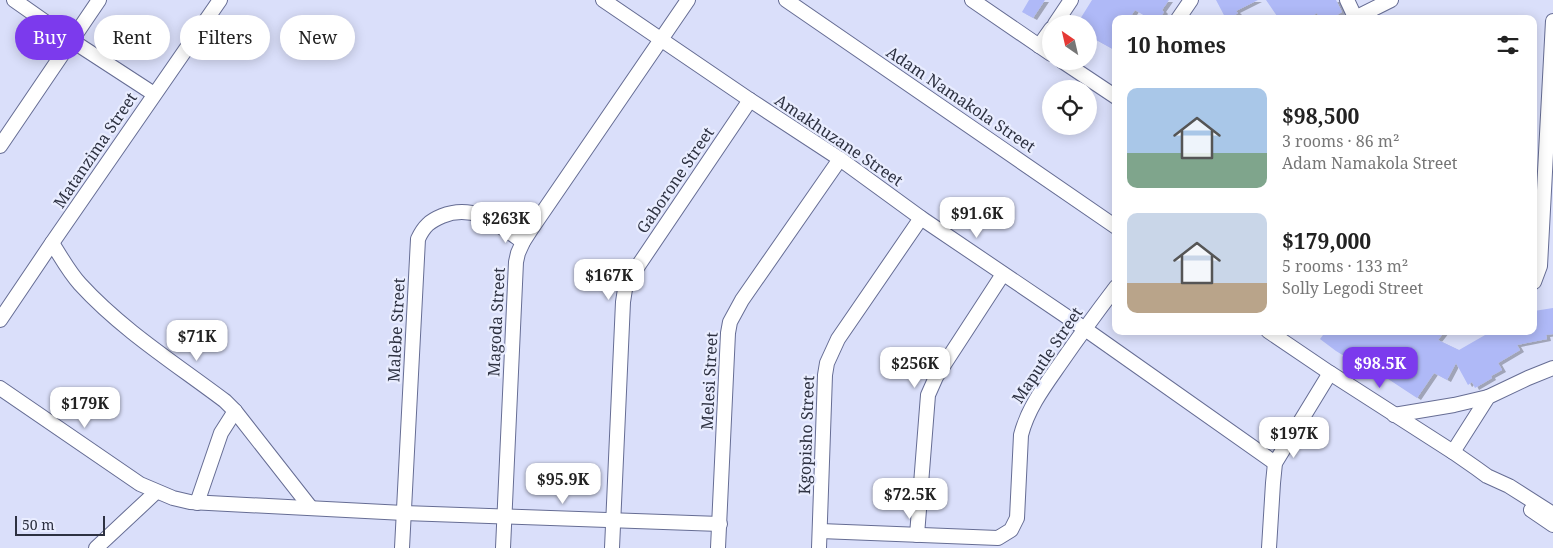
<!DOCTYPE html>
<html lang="en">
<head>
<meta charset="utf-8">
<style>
  :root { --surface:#fff; --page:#f6f6f6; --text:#222; --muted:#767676; --accent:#7c3aed }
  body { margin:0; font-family:"Noto Serif",serif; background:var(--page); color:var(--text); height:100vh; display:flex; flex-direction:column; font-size:19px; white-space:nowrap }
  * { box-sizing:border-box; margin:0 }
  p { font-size:16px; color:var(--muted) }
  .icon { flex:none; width:28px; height:28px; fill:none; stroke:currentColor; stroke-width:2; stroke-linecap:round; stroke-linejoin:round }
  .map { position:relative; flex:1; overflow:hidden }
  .side { position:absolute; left:1112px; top:15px; width:425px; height:320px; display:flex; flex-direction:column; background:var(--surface); border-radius:10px; box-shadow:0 2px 12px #0003 }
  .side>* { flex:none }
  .banner { position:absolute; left:15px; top:15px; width:475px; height:45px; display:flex; gap:10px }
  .needle { width:32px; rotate:326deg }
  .tools { position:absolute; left:1042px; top:15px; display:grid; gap:10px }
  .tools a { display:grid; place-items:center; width:55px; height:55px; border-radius:50%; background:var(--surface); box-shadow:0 2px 12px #0003; font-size:25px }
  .scale { position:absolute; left:15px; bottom:12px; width:90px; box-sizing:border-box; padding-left:5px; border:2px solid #2d3141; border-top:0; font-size:14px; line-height:18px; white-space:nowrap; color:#2d3141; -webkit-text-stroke:4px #e9edff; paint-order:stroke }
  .price { position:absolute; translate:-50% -42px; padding:0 11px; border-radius:10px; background:#fff; color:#222; font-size:16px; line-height:32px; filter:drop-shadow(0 1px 2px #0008) }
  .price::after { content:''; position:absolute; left:50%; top:30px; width:15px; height:11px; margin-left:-8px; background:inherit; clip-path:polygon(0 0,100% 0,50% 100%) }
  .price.active { background:var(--accent); color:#fff }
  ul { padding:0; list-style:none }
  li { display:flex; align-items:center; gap:15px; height:125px; padding:0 15px }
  li span { display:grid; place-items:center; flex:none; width:140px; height:100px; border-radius:10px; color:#555 }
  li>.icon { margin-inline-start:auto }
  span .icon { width:60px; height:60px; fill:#fffc; stroke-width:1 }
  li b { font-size:21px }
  h2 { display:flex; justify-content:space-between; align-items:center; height:60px; padding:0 15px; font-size:21px }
  .chip { padding:0 18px; border-radius:22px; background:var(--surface); box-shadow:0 2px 12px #0003; font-size:18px; line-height:45px }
  .chip.active { background:var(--accent); color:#fff }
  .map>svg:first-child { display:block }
  .building { fill:#afb9f7; filter:url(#shadow) }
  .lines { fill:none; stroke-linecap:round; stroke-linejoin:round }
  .street-casing { stroke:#666d94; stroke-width:16 }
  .street { stroke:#fff; stroke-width:14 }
  .labels { text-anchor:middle; stroke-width:4.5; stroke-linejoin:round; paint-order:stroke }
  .street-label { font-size:16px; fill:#2d3141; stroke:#e9edff }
</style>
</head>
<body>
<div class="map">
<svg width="1553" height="548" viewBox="0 0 1553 548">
  <defs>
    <filter id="shadow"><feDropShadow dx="4" dy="2" stdDeviation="0" flood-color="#0004"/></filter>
  </defs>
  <rect width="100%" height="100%" fill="#dadffa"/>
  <g class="building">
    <path d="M 1029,0 L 1045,0 L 1033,18 L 1022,12 Z"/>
    <path d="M 1092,0 L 1169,0 L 1162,10 L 1164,12 L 1159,19 L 1150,19 L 1135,10 L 1129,19 L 1116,19 L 1116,51 L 1089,36 L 1089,24 L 1077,24 Z"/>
    <path d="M 1216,0 L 1258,0 L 1236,11 L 1238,13 L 1228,19 L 1226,19 Z"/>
    <path d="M 1266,0 L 1336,0 L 1342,12 L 1330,19 L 1320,19 L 1317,13 L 1307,19 L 1279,19 Z"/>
    <path d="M 1553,308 L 1553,334 L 1546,335 L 1547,339 L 1517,345 L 1520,350 L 1498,363 L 1502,370 L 1491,376 L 1492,378 L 1475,388 L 1472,382 L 1468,385 L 1456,363 L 1447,380 L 1434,373 L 1417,398 L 1379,373 L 1377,376 L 1336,351 L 1320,339 L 1326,331 L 1445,331 L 1438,340 L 1459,350 L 1492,331 L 1534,331 L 1534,311 Z"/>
  </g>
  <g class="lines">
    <defs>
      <g id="street">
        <path d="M 14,0 L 71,40 L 154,94"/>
        <path d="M 603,0 L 750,100 L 840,159 L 921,218 L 1085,329 L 1275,463"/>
        <path d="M 786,0 L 1116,227"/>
        <path d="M 972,0 L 1051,54"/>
        <path d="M 1347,0 L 1355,17"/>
        <path d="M 1178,19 L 1191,0"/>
        <path d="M 1353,19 L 1391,0"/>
        <path d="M 1055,24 L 1071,0"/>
        <path d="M 1039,46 L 1051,29"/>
        <path d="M 1062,61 L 1116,97"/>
        <path d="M 0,146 L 99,0"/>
        <path d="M 52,243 C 61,257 69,272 80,284 C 122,330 176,364 225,401 L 235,411 L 311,508"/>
        <path d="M 1534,282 L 1540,266 L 1553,21"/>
        <path d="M 0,320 L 52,243 L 220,0"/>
        <path d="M 1268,331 L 1330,373 L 1453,452 L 1476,468 L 1487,476 L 1509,486 L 1553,514"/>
        <path d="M 0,388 L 140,484 L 173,498 L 190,502 L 404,513 L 720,524"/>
        <path d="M 1394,415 L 1454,405 L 1488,397"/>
        <path d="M 1453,452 L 1488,397 L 1528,378 L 1553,368"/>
        <path d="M 197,503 L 221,433 L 235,411"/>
        <path d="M 1531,510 L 1553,525"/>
        <path d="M 820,531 L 998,538 L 1011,530 L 1017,518 L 1021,435 C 1028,408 1044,387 1060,364 C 1078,338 1097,312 1116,287"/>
        <path d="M 917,535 L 928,395 L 936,377 L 1003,274"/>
        <path d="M 96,548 L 156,492"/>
        <path d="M 402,548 L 418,239 C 424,226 430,221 442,216 C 474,203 498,224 523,242"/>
        <path d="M 503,548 L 516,262 L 518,253 L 523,242 L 532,228 L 688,0"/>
        <path d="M 612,548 L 623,302 L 625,289 L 638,266 L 750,100"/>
        <path d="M 718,548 L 728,333 L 730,322 L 742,300 L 840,159"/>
        <path d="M 819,548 L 825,375 L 827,363 L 838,339 L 921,218"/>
        <path d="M 1269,548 L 1273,483 L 1275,463 L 1330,373"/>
      </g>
    </defs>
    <use href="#street" class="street-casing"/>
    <use href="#street" class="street"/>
  </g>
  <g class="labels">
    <g class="street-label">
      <text transform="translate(961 99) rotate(34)" y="6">Adam Namakola Street</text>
      <text transform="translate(839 140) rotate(34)" y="6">Amakhuzane Street</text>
      <text transform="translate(95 150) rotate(-56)" y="6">Matanzima Street</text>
      <text transform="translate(675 180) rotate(-56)" y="6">Gaborone Street</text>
      <text transform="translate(496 322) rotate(-87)" y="6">Magoda Street</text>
      <text transform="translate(396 330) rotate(-87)" y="6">Malebe Street</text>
      <text transform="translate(1047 355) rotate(-56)" y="6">Maputle Street</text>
      <text transform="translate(709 381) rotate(-87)" y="6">Melesi Street</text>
      <text transform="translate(806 435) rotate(-88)" y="6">Kgopisho Street</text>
    </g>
  </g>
</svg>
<div class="tools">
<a><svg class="needle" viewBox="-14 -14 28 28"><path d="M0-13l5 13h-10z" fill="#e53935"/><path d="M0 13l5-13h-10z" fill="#767676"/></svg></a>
<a><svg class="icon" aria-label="locate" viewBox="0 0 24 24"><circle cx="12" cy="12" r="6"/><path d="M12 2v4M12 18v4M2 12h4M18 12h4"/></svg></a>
</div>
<div class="scale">50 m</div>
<b class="price" style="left:977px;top:239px">$91.6K</b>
<b class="price" style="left:506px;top:244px">$263K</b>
<b class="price" style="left:609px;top:301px">$167K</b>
<b class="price" style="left:197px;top:362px">$71K</b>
<b class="price" style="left:915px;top:389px">$256K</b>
<b class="price active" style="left:1380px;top:389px">$98.5K</b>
<b class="price" style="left:85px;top:429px">$179K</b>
<b class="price" style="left:1294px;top:459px">$197K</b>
<b class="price" style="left:563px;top:505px">$95.9K</b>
<b class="price" style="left:910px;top:520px">$72.5K</b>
<div class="banner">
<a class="chip active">Buy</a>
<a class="chip">Rent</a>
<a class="chip">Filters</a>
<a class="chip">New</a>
</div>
<section class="side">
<h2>10 homes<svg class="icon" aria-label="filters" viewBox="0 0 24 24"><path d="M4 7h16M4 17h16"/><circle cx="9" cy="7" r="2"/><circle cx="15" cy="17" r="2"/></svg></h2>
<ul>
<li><span style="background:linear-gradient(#a9c7e8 65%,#7fa58c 0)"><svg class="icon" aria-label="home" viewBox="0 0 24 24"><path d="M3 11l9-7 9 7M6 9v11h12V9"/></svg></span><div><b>$98,500</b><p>3 rooms · 86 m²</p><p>Adam Namakola Street</p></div></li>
<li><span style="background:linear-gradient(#c9d6e8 70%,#b9a48a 0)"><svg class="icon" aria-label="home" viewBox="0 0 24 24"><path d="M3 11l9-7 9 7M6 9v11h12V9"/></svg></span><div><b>$179,000</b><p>5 rooms · 133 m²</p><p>Solly Legodi Street</p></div></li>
</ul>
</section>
</div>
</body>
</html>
